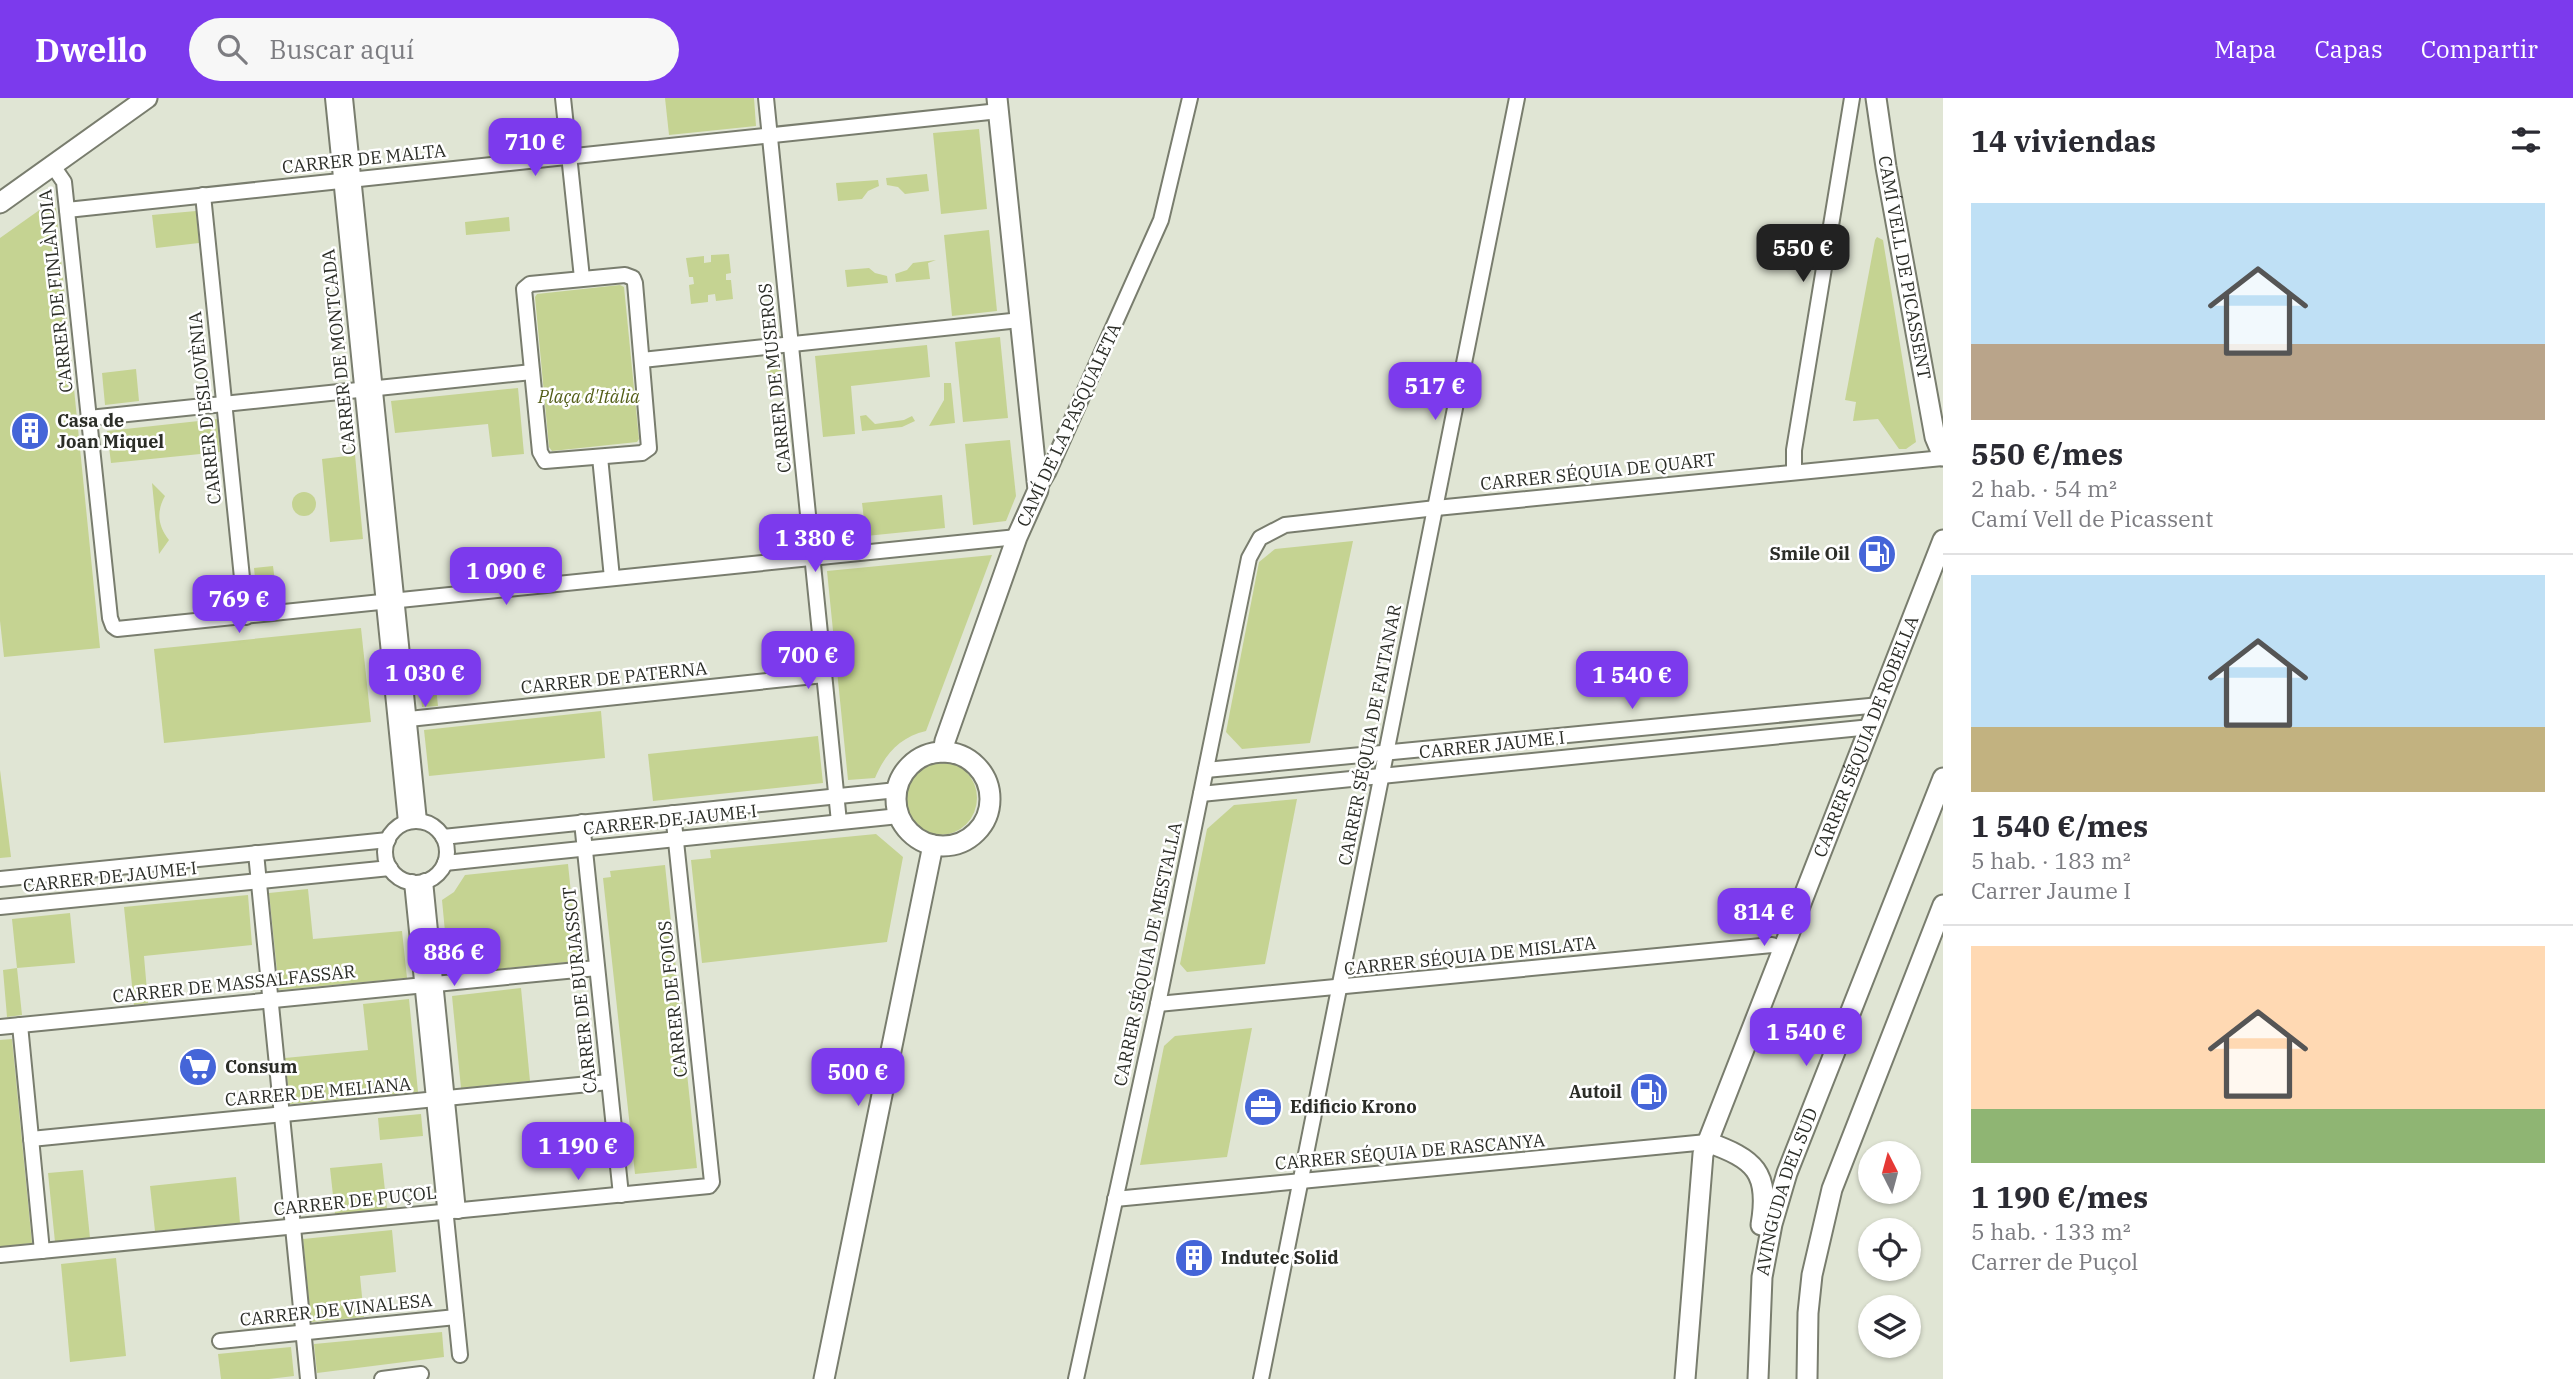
<!DOCTYPE html>
<html lang="es">
<head>
<meta charset="utf-8">
<style>
  :root { --surface:#fff; --page:#f7f7f7; --text:#2b2b33; --muted:#7c7c81; --line:#e1e1e2; --accent:#7c3aed }
  body { margin:0; font-family:"IBM Plex Serif",serif; background:var(--page); color:var(--text); height:100vh; display:flex; flex-direction:column; font-size:26px; white-space:nowrap }
  * { box-sizing:border-box; margin:0 }
  p { font-size:23px; color:var(--muted) }
  .icon { flex:none; width:38px; height:38px; fill:none; stroke:currentColor; stroke-width:2; stroke-linecap:round; stroke-linejoin:round }
  .map { position:relative; flex:1; overflow:hidden }
  .sheet { display:flex; flex-direction:column; background:var(--surface); width:630px }
  .sheet>* { flex:none }
  .needle { width:46px; rotate:354deg }
  .fabs { position:absolute; left:1858px; top:1043px; display:grid; gap:14px }
  .fabs a { display:grid; place-items:center; width:63px; height:63px; border-radius:50%; background:var(--surface); box-shadow:0 2px 5px #0004; font-size:35px }
  .price { position:absolute; translate:-50% -60px; padding:0 16px; border-radius:14px; background:var(--accent); color:#fff; font-size:23px; line-height:46px; filter:drop-shadow(0 2px 4px #0008) }
  .price::after { content:''; position:absolute; left:50%; top:42px; width:21px; height:16px; margin-left:-10px; background:inherit; clip-path:polygon(0 0,100% 0,50% 100%) }
  .price.selected { background:#222; color:#fff }
  ul { padding:0; list-style:none }
  li { display:grid; align-content:center; gap:14px; height:371px; padding:0 28px }
  li+li { border-top:2px solid var(--line) }
  li span { display:grid; place-items:center; height:217px; border-radius:0px; color:#555 }
  li>.icon { margin-inline-start:auto }
  span .icon { width:126px; height:126px; fill:#fffc; stroke-width:1 }
  li b { font-size:30px }
  h2 { display:flex; justify-content:space-between; align-items:center; height:84px; padding:0 28px; font-size:30px }
  header { display:flex; align-items:center; gap:42px; box-sizing:border-box; height:98px; padding:0 35px; background:var(--accent); color:#fff }
  header strong { font-size:33px }
  nav { display:flex; gap:38px; margin-inline-start:auto; font-size:24px }
  .search { width:490px; height:63px; background:var(--page); display:flex; align-items:center; gap:18px; box-sizing:border-box; padding:0 24px; border-radius:38px; color:var(--muted); font-size:26px }
  main { display:flex; flex:1; min-height:0 }
  .map>svg:first-child { display:block }
  .green { fill:#c5d392 }
  .lines { fill:none; stroke-linecap:round; stroke-linejoin:round }
  .street-casing { stroke:#797d6e; stroke-width:18 }
  .secondary-casing { stroke:#797d6e; stroke-width:23 }
  .street { stroke:#fff; stroke-width:14 }
  .secondary { stroke:#fff; stroke-width:19 }
  .labels { text-anchor:middle; stroke-width:5; stroke-linejoin:round; paint-order:stroke }
  .street-label { font-size:18px; fill:#2b2d27; stroke:#fff }
  .park-label { font-size:18px; font-style:italic; fill:#535e17; stroke:#fff }
  .poi-label { font-size:18px; font-weight:bold; fill:#2b2d27; stroke:#fff; text-anchor:start }
</style>
</head>
<body>
<header>
<strong>Dwello</strong>
<div class="search"><svg class="icon" aria-label="search" viewBox="0 0 24 24"><circle cx="10" cy="10" r="6"/><path d="M15 15l6 6"/></svg>Buscar aquí</div>
<nav><a>Mapa</a><a>Capas</a><a>Compartir</a></nav>
</header>
<main>
<div class="map">
<svg width="1943" height="1281" viewBox="0 0 1943 1281">
  <rect width="100%" height="100%" fill="#e0e5d4"/>
  <g class="green">
    <path d="M 665,0 L 754,0 L 756,28 L 669,37 Z"/>
    <path d="M 979,31 L 987,111 L 941,116 L 933,35 Z"/>
    <path d="M 927,76 L 929,93 L 905,96 L 898,89 L 887,87 L 886,80 Z"/>
    <path d="M 878,82 L 879,88 L 868,93 L 862,101 L 838,103 L 836,85 Z"/>
    <path d="M 55,101 L 100,550 L 4,559 L 0,523 L 0,140 Z"/>
    <path d="M 196,113 L 199,145 L 156,150 L 152,117 Z"/>
    <path d="M 509,119 L 510,133 L 466,137 L 465,124 Z"/>
    <path d="M 989,132 L 997,213 L 952,218 L 944,137 Z"/>
    <path d="M 1877,139 L 1883,142 L 1916,344 L 1906,351 L 1899,351 L 1878,321 L 1853,323 L 1856,304 L 1845,302 L 1875,142 Z"/>
    <path d="M 729,156 L 731,175 L 726,176 L 726,182 L 731,182 L 733,201 L 716,203 L 715,196 L 708,197 L 708,204 L 691,206 L 689,187 L 694,186 L 693,179 L 689,179 L 686,160 L 704,158 L 704,165 L 711,164 L 711,157 Z"/>
    <path d="M 936,162 L 928,165 L 930,181 L 896,184 L 895,176 L 907,172 L 913,165 Z"/>
    <path d="M 869,170 L 875,175 L 887,178 L 888,185 L 847,189 L 845,172 Z"/>
    <path d="M 620,187 L 624,189 L 639,341 L 637,344 L 552,353 L 549,349 L 535,199 L 537,196 Z"/>
    <path d="M 1000,239 L 1008,320 L 963,324 L 955,244 Z"/>
    <path d="M 927,247 L 930,279 L 851,288 L 855,336 L 823,339 L 815,258 Z"/>
    <path d="M 780,262 L 784,294 L 769,296 L 766,264 Z"/>
    <path d="M 136,271 L 139,303 L 105,307 L 102,275 Z"/>
    <path d="M 944,285 L 951,285 L 955,325 L 929,328 L 944,302 Z"/>
    <path d="M 518,290 L 524,356 L 492,359 L 488,326 L 395,335 L 391,303 Z"/>
    <path d="M 866,317 L 875,326 L 904,322 L 912,318 L 915,323 L 902,329 L 862,333 L 860,318 Z"/>
    <path d="M 217,321 L 220,354 L 111,365 L 107,333 Z"/>
    <path d="M 1010,342 L 1016,398 L 1006,423 L 973,427 L 965,346 Z"/>
    <path d="M 355,357 L 363,441 L 330,444 L 322,361 Z"/>
    <path d="M 152,385 L 165,398 C 156,414 158,428 169,442 L 159,456 Z"/>
    <circle cx="304" cy="406" r="12"/>
    <path d="M 942,397 L 945,430 L 866,438 L 862,405 Z"/>
    <path d="M 1353,443 L 1310,645 L 1242,651 L 1226,634 L 1259,464 L 1275,451 Z"/>
    <path d="M 992,457 L 926,633 C 900,639 885,656 875,680 L 848,682 L 827,473 Z"/>
    <path d="M 273,468 L 277,500 L 257,502 L 254,470 Z"/>
    <path d="M 361,530 L 371,624 L 164,645 L 154,551 Z"/>
    <path d="M 433,561 L 438,608 L 422,609 L 417,563 Z"/>
    <path d="M 601,613 L 605,660 L 429,678 L 424,632 Z"/>
    <path d="M 818,638 L 823,685 L 653,703 L 648,656 Z"/>
    <circle cx="940" cy="700" r="37"/>
    <path d="M 0,672 L 11,759 L 0,760 Z"/>
    <path d="M 1297,701 L 1265,866 L 1187,874 L 1180,866 L 1207,731 L 1234,707 Z"/>
    <path d="M 876,736 L 903,759 L 887,844 L 702,865 L 691,762 L 711,760 L 710,752 Z"/>
    <path d="M 568,766 L 578,863 L 449,876 L 442,802 L 454,794 L 465,777 Z"/>
    <path d="M 665,767 L 697,1070 L 635,1076 L 603,780 L 611,779 L 610,773 Z"/>
    <path d="M 308,791 L 313,841 L 402,833 L 407,880 L 279,892 L 269,795 Z"/>
    <path d="M 248,797 L 252,847 L 144,858 L 148,905 L 134,907 L 124,809 Z"/>
    <path d="M 70,815 L 75,865 L 17,870 L 22,917 L 7,919 L 3,872 L 17,870 L 12,821 Z"/>
    <path d="M 521,890 L 530,983 L 461,990 L 452,898 Z"/>
    <path d="M 409,901 L 418,994 L 290,1006 L 285,960 L 368,952 L 363,906 Z"/>
    <path d="M 1252,930 L 1227,1059 L 1140,1067 L 1164,948 L 1175,938 Z"/>
    <path d="M 12,941 L 32,1145 L 0,1149 L 0,942 Z"/>
    <path d="M 421,1016 L 423,1038 L 380,1042 L 378,1020 Z"/>
    <path d="M 382,1065 L 387,1111 L 335,1116 L 330,1070 Z"/>
    <path d="M 83,1072 L 90,1140 L 55,1144 L 48,1075 Z"/>
    <path d="M 236,1079 L 240,1125 L 155,1133 L 150,1088 Z"/>
    <path d="M 392,1132 L 396,1174 L 360,1178 L 364,1219 L 311,1224 L 303,1141 Z"/>
    <path d="M 116,1160 L 126,1258 L 70,1264 L 61,1166 Z"/>
    <path d="M 442,1234 L 444,1259 L 317,1275 L 314,1246 Z"/>
    <path d="M 291,1249 L 294,1278 L 269,1281 L 221,1281 L 218,1256 Z"/>
  </g>
  <g class="lines">
    <defs>
      <g id="street">
        <path d="M 333,0 L 406,724"/>
        <path d="M 345,0 L 419,723"/>
        <path d="M 563,0 L 582,180"/>
        <path d="M 766,0 L 839,724"/>
        <path d="M 53,68 L 64,84 L 110,520 L 113,528 L 117,531 L 1017,439"/>
        <path d="M 203,97 L 246,519"/>
        <path d="M 67,112 L 999,13"/>
        <path d="M 625,177 L 633,180 L 635,185 L 649,350 L 642,355 L 545,363 L 540,354 L 524,191 L 530,186 Z"/>
        <path d="M 642,262 L 1020,222"/>
        <path d="M 89,320 L 532,274"/>
        <path d="M 600,359 L 612,480"/>
        <path d="M 1794,373 L 1794,352 L 1852,0"/>
        <path d="M 1038,392 L 1048,375 L 1161,122 L 1190,0"/>
        <path d="M 409,621 L 824,577"/>
        <path d="M 1206,672 L 1880,607"/>
        <path d="M 1201,696 L 1871,629"/>
        <circle cx="416" cy="754" r="31"/>
        <path d="M 582,724 L 621,1097"/>
        <path d="M 443,739 L 897,692"/>
        <path d="M 256,755 L 308,1281"/>
        <path d="M 445,765 L 899,718"/>
        <path d="M 0,781 L 388,742"/>
        <path d="M 425,783 L 458,1113"/>
        <path d="M 412,784 L 460,1257"/>
        <path d="M 0,809 L 390,770"/>
        <path d="M 1158,906 L 1772,847 L 1785,852"/>
        <path d="M 20,927 L 42,1153"/>
        <path d="M 0,929 L 597,870"/>
        <path d="M 31,1041 L 609,984"/>
        <path d="M 1115,1101 L 1707,1044"/>
        <path d="M 0,1157 L 709,1088 L 712,1084 L 673,715"/>
        <path d="M 220,1243 L 456,1219"/>
        <path d="M 382,1281 L 421,1276"/>
        <path d="M 1076,1281 L 1158,906 L 1249,460 L 1260,440 L 1285,427 L 1436,410 L 1943,360"/>
        <path d="M 1261,1281 L 1517,0"/>
      </g>
      <g id="secondary">
        <path id="s1" d="M 1876,0 L 1886,69 L 1935,339 L 1943,358"/>
        <path d="M 0,105 L 147,0"/>
        <path d="M 943,654 L 945,643 L 1017,439 L 1038,392 L 997,0"/>
        <circle cx="943" cy="701" r="47"/>
        <path d="M 1707,1044 C 1755,1061 1770,1074 1761,1127"/>
        <path d="M 824,1281 L 933,747"/>
        <path id="s2" d="M 1685,1281 L 1703,1056 L 1943,442"/>
        <path id="s3" d="M 1758,1281 L 1762,1179 L 1772,1126 L 1787,1075 L 1943,680"/>
        <path d="M 1807,1281 L 1808,1215 L 1812,1177 L 1832,1091 L 1943,807"/>
      </g>
    </defs>
    <use href="#street" class="street-casing"/>
    <use href="#secondary" class="secondary-casing"/>
    <use href="#street" class="street"/>
    <use href="#secondary" class="secondary"/>
  </g>
  <defs>
    <symbol id="building-disc" viewBox="-11 -11 22 22"><circle r="9.5" fill="#4565d8" stroke="#fff"/><path d="M-4-6H4V6H1V3H-1V6H-4ZM-2.5-4.3h1.7v1.8h-1.7ZM.8-4.3h1.7v1.8H.8ZM-2.5-1h1.7V.8h-1.7ZM.8-1h1.7V.8H.8Z" fill="#fff"/></symbol>
    <symbol id="fuel-disc" viewBox="-11 -11 22 22"><circle r="9.5" fill="#4565d8" stroke="#fff"/><path d="M-5.5-6h7V0h2V4h1.3V-2.5L3-4.5l.8-.8L6-3V5H2.5V1h-1V6h-7ZM-4.2-4.7v3.2H.2V-4.7Z" fill="#fff"/></symbol>
    <symbol id="supermarket-disc" viewBox="-11 -11 22 22"><circle r="9.5" fill="#4565d8" stroke="#fff"/><path d="M-6-5.5h2.5l.6 2H6L4.5 2H-2.5L-4.4-4H-6ZM-1.5 3.2a1.3 1.3 0 1 0 .1 0ZM3 3.2a1.3 1.3 0 1 0 .1 0Z" fill="#fff"/></symbol>
    <symbol id="office-disc" viewBox="-11 -11 22 22"><circle r="9.5" fill="#4565d8" stroke="#fff"/><path d="M-6-3h4V-5.5h4V-3h4V5H-6ZM-1-4.5V-3h2v-1.5ZM-6 0V1H6V0Z" fill="#fff"/></symbol>
  </defs>
  <g fill-rule="evenodd">
    <use href="#building-disc" x="8" y="311" width="44" height="44"/>
    <use href="#fuel-disc" x="1855" y="434" width="44" height="44"/>
    <use href="#supermarket-disc" x="176" y="947" width="44" height="44"/>
    <use href="#fuel-disc" x="1627" y="972" width="44" height="44"/>
    <use href="#office-disc" x="1241" y="987" width="44" height="44"/>
    <use href="#building-disc" x="1172" y="1138" width="44" height="44"/>
  </g>
  <g class="labels">
    <g class="street-label">
      <text transform="translate(364 61) rotate(-6)" y="6">CARRER DE MALTA</text>
      <text dy="6" stroke="none"><textPath href="#s1" startOffset="172">CAMÍ VELL DE PICASSENT</textPath></text>
      <text transform="translate(56 193) rotate(-96)" y="6">CARRER DE FINLÀNDIA</text>
      <text transform="translate(339 254) rotate(-96)" y="6">CARRER DE MONTCADA</text>
      <text transform="translate(775 280) rotate(-96)" y="6">CARRER DE MUSEROS</text>
      <text transform="translate(205 310) rotate(-96)" y="6">CARRER D'ESLOVÈNIA</text>
      <text transform="translate(1069 327) rotate(-65)" y="6">CAMÍ DE LA PASQUALETA</text>
      <text transform="translate(1598 374) rotate(-6)" y="6">CARRER SÉQUIA DE QUART</text>
      <text transform="translate(614 580) rotate(-6)" y="6">CARRER DE PATERNA</text>
      <text transform="translate(1370 637) rotate(-79)" y="6">CARRER SÉQUIA DE FAITANAR</text>
      <text dy="6" stroke="none"><textPath href="#s2" startOffset="674">CARRER SÉQUIA DE ROBELLA</textPath></text>
      <text transform="translate(1492 647) rotate(-6)" y="6">CARRER JAUME I</text>
      <text transform="translate(670 722) rotate(-6)" y="6">CARRER DE JAUME I</text>
      <text transform="translate(110 779) rotate(-6)" y="6">CARRER DE JAUME I</text>
      <text transform="translate(1148 856) rotate(-78)" y="6">CARRER SÉQUIA DE MESTALLA</text>
      <text transform="translate(1470 858) rotate(-6)" y="6">CARRER SÉQUIA DE MISLATA</text>
      <text transform="translate(234 886) rotate(-6)" y="6">CARRER DE MASSALFASSAR</text>
      <text transform="translate(580 892) rotate(-96)" y="6">CARRER DE BURJASSOT</text>
      <text transform="translate(673 901) rotate(-96)" y="6">CARRER DE FOIOS</text>
      <text transform="translate(318 994) rotate(-5)" y="6">CARRER DE MELIANA</text>
      <text transform="translate(1410 1054) rotate(-5)" y="6">CARRER SÉQUIA DE RASCANYA</text>
      <text dy="6" stroke="none"><textPath href="#s3" startOffset="191">AVINGUDA DEL SUD</textPath></text>
      <text transform="translate(355 1103) rotate(-6)" y="6">CARRER DE PUÇOL</text>
      <text transform="translate(336 1212) rotate(-6)" y="6">CARRER DE VINALESA</text>
    </g>
    <g class="park-label">
      <text x="589" y="305">Plaça d'Itàlia</text>
    </g>
    <g class="poi-label">
      <text x="57" y="329">Casa de<tspan x="57" dy="21">Joan Miquel</tspan></text>
      <text x="1850" y="462" text-anchor="end">Smile Oil</text>
      <text x="225" y="975">Consum</text>
      <text x="1622" y="1000" text-anchor="end">Autoil</text>
      <text x="1290" y="1015">Edificio Krono</text>
      <text x="1221" y="1166">Indutec Solid</text>
    </g>
  </g>
</svg>
<div class="fabs">
<a><svg class="needle" viewBox="-14 -14 28 28"><path d="M0-13l5 13h-10z" fill="#e53935"/><path d="M0 13l5-13h-10z" fill="#7c7c81"/></svg></a>
<a><svg class="icon" aria-label="locate" viewBox="0 0 24 24"><circle cx="12" cy="12" r="6"/><path d="M12 2v4M12 18v4M2 12h4M18 12h4"/></svg></a>
<a><svg class="icon" aria-label="layers" viewBox="0 0 24 24"><path d="M12 4l9 5-9 5-9-5zM3 14l9 5 9-5"/></svg></a>
</div>
<b class="price" style="left:535px;top:80px">710 €</b>
<b class="price selected" style="left:1803px;top:186px">550 €</b>
<b class="price" style="left:1435px;top:324px">517 €</b>
<b class="price" style="left:815px;top:476px">1 380 €</b>
<b class="price" style="left:506px;top:509px">1 090 €</b>
<b class="price" style="left:239px;top:537px">769 €</b>
<b class="price" style="left:808px;top:593px">700 €</b>
<b class="price" style="left:425px;top:611px">1 030 €</b>
<b class="price" style="left:1632px;top:613px">1 540 €</b>
<b class="price" style="left:1764px;top:850px">814 €</b>
<b class="price" style="left:454px;top:890px">886 €</b>
<b class="price" style="left:1806px;top:970px">1 540 €</b>
<b class="price" style="left:858px;top:1010px">500 €</b>
<b class="price" style="left:578px;top:1084px">1 190 €</b>
</div>
<section class="sheet">
<h2>14 viviendas<svg class="icon" aria-label="filters" viewBox="0 0 24 24"><path d="M4 7h16M4 17h16"/><circle cx="9" cy="7" r="2"/><circle cx="15" cy="17" r="2"/></svg></h2>
<ul>
<li><span style="background:linear-gradient(#bfe0f5 65%,#b9a48a 0)"><svg class="icon" aria-label="home" viewBox="0 0 24 24"><path d="M3 11l9-7 9 7M6 9v11h12V9"/></svg></span><div><b>550 €/mes</b><p>2 hab. · 54 m²</p><p>Camí Vell de Picassent</p></div></li>
<li><span style="background:linear-gradient(#bfe0f5 70%,#c2b280 0)"><svg class="icon" aria-label="home" viewBox="0 0 24 24"><path d="M3 11l9-7 9 7M6 9v11h12V9"/></svg></span><div><b>1 540 €/mes</b><p>5 hab. · 183 m²</p><p>Carrer Jaume I</p></div></li>
<li><span style="background:linear-gradient(#ffd9b3 75%,#8fb573 0)"><svg class="icon" aria-label="home" viewBox="0 0 24 24"><path d="M3 11l9-7 9 7M6 9v11h12V9"/></svg></span><div><b>1 190 €/mes</b><p>5 hab. · 133 m²</p><p>Carrer de Puçol</p></div></li>
</ul>
</section>
</main>
</body>
</html>
